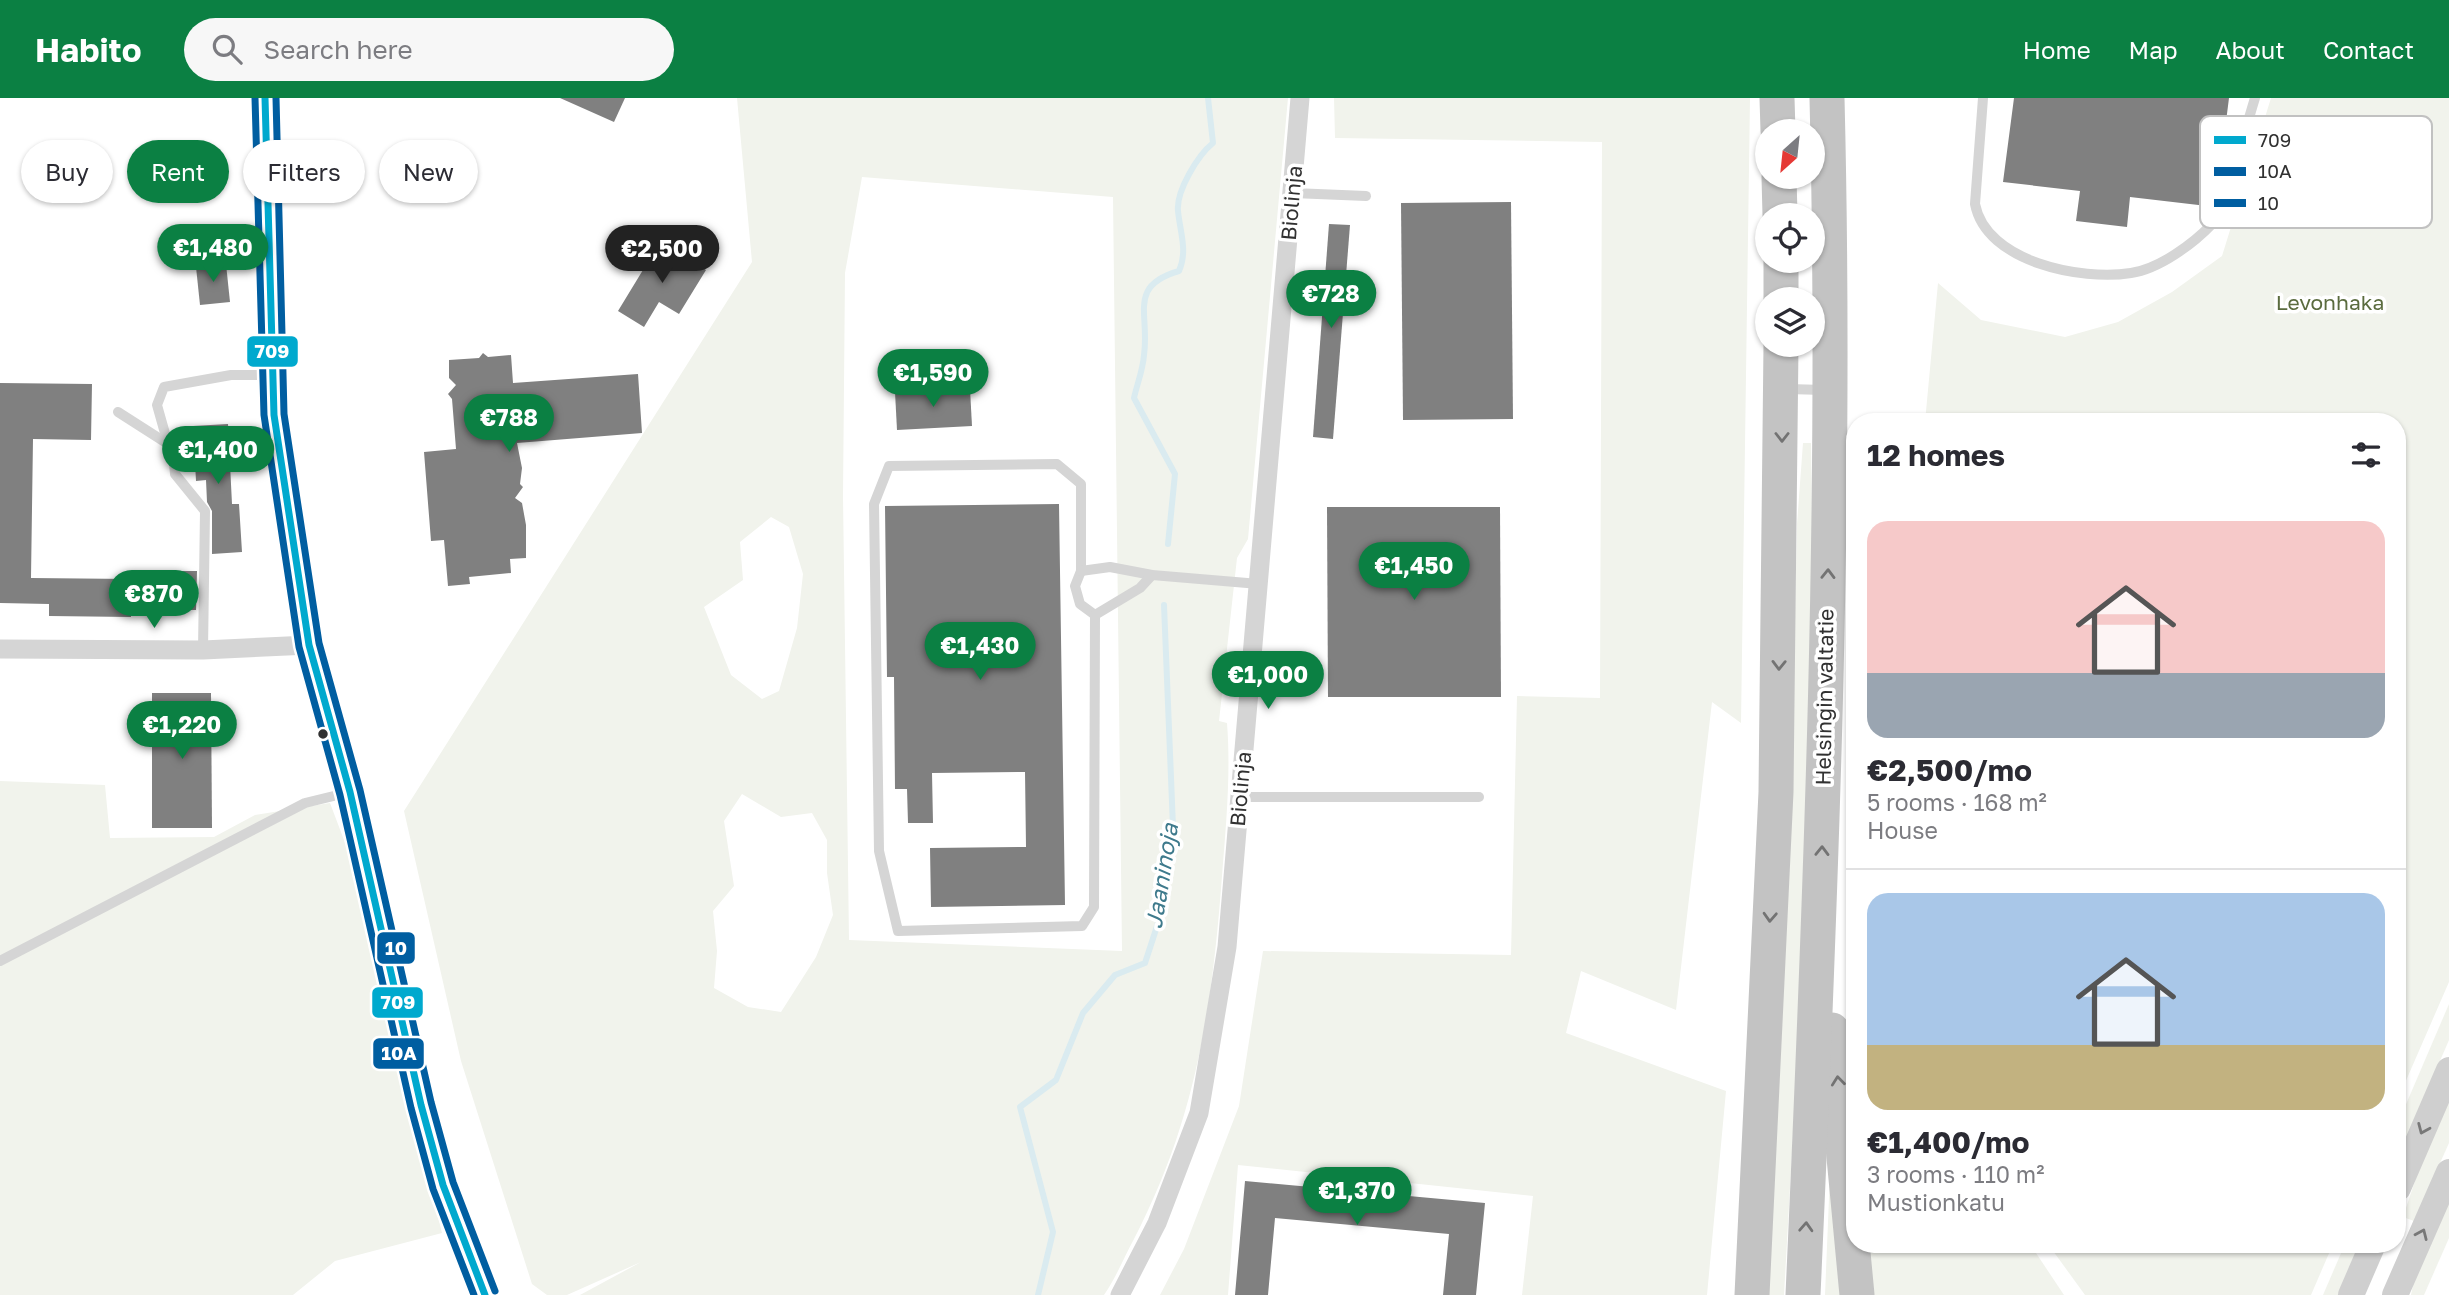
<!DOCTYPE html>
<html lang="en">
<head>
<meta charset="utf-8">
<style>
  :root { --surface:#fff; --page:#f7f7f7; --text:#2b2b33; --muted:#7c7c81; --line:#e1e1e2; --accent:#0b8043 }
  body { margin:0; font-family:"Golos Text",sans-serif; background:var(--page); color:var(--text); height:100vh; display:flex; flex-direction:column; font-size:26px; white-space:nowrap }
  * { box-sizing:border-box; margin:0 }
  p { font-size:23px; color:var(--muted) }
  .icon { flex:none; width:38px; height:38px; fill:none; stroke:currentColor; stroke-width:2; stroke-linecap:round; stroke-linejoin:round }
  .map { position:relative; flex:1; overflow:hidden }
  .sheet { position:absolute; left:1846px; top:315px; width:560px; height:840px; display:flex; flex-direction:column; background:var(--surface); border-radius:28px; box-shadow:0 2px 5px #0004 }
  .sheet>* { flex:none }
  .banner { position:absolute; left:21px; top:42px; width:665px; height:63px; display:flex; gap:14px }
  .needle { width:46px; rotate:207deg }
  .tools { position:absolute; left:1755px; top:21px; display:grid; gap:14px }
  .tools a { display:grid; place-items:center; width:70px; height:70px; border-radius:50%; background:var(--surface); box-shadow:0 2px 5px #0004; font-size:35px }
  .price { position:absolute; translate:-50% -60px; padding:0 16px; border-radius:24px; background:var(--accent); color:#fff; font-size:23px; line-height:46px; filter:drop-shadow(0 2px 4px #0008) }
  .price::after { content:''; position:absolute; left:50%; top:42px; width:21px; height:16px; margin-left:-10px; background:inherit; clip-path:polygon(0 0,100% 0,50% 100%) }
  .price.on { background:#222; color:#fff }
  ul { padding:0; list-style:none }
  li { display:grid; align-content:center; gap:14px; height:371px; padding:0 21px }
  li+li { border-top:2px solid var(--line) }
  li span { display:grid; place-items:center; height:217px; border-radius:21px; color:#555 }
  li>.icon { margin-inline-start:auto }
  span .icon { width:126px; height:126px; fill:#fffc; stroke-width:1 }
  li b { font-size:30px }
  h2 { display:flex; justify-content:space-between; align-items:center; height:84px; padding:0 21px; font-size:30px }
  .tag { padding:0 24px; border-radius:32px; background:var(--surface); box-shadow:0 2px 5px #0004; font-size:24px; line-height:63px }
  .tag.on { background:var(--accent); color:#fff }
  header { display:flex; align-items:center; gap:42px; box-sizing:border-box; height:98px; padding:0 35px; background:var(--accent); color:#fff }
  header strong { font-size:33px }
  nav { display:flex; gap:38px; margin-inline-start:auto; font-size:24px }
  .search { width:490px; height:63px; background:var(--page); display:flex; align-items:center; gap:18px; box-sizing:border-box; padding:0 24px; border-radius:38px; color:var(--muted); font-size:26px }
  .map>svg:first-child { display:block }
  .green { fill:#f1f3ec; fill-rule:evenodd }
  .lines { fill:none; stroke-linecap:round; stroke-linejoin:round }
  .stream { stroke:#daebf0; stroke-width:6 }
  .building { fill:#808080 }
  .service { stroke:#d5d5d5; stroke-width:10 }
  .minor { stroke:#d5d5d5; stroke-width:19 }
  .tertiary { stroke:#d5d5d5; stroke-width:23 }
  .secondary { stroke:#cfcfcf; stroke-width:26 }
  .motorway { stroke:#c3c3c3; stroke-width:35 }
  .bus-1-casing { stroke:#fff; stroke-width:12 }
  .bus-2-casing { stroke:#fff; stroke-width:12 }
  .bus-3-casing { stroke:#fff; stroke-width:12 }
  .bus-1 { stroke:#00a9ce; stroke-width:7 }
  .bus-2 { stroke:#005ea1; stroke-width:7 }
  .bus-3 { stroke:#005ea1; stroke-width:7 }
  .oneway { stroke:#737373 }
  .oneway2 { stroke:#787878 }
  .bus-dot { fill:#313131; stroke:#fff; stroke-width:2.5 }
  .labels { text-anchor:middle; stroke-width:7; stroke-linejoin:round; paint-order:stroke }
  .street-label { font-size:21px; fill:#313131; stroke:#fff }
  .park-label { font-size:21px; fill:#5b6c3f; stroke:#fff }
  .water-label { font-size:23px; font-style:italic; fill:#3e7a8c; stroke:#fff }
  .key { fill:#fff; stroke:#c1c1c1; stroke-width:2 }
  .key-label { font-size:19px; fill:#313131 }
  .line-badge { stroke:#fff; stroke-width:2.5 }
  .badge-label { font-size:19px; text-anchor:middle; font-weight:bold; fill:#fff }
</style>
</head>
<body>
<header>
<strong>Habito</strong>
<div class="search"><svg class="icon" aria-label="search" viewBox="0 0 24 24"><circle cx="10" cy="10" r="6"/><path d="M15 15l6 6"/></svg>Search here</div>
<nav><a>Home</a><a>Map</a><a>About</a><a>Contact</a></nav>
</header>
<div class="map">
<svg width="2449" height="1197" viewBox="0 0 2449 1197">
  <rect width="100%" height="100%" fill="#fff"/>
  <g class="green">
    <path d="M 737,0 L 1288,0 L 1248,441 L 1237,460 L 1219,623 L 1227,625 C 1231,676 1226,727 1222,778 C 1212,911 1196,1021 1134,1141 C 1124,1159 1116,1180 1104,1197 L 580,1197 L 641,1164 L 567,1197 L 547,1197 L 532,1186 L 461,963 L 404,713 L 752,164 ZM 862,79 L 1113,99 L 1122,853 L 849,842 L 843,398 L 845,175 ZM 771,419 L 789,429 L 803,476 L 797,530 L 779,593 L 762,601 L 731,577 L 704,509 L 743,482 L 740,444 ZM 742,696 L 781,719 L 812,715 L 827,742 L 827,775 L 833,817 L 816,859 L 781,914 L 748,909 L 714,890 L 717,853 L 713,813 L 734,788 L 724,723 Z"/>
    <path d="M 1334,0 L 1750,0 L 1741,625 L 1712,604 L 1676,912 L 1581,873 L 1566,935 L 1726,993 L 1707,1197 L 1522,1197 L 1533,1098 L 1238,1067 L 1228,1197 L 1160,1197 L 1184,1151 L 1239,1008 L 1263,853 L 1511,857 L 1517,598 L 1600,600 L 1602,44 L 1335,40 Z"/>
    <path d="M 2271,0 L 2449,0 L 2449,884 L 2398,1001 L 2398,324 L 1925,324 L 1938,185 L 1981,222 L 2065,239 L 2118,224 L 2172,194 L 2222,158 Z"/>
    <path d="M 1803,345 L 1811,345 C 1816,629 1800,914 1784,1197 L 1768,1197 L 1790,741 L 1797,426 Z"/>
    <path d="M 0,683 L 105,687 L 110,740 L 214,739 L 255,717 L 330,705 L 347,750 L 442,1135 L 335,1163 L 293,1197 L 0,1197 Z"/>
    <path d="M 2449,906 L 2449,942 L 2398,1060 L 2398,1025 Z"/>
    <path d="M 2449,997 L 2449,1045 L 2414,1123 L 2403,1119 L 2419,1071 Z"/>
    <path d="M 1830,1076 L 1846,1197 L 1825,1197 Z"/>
    <path d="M 2449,1099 L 2449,1140 L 2424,1197 L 2411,1197 L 2415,1177 Z"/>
    <path d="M 1864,1146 L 2030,1146 L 2064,1197 L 1869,1197 Z"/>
    <path d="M 2048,1146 L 2333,1146 L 2311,1197 L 2085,1197 Z"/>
    <path d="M 2345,1146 L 2360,1146 L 2338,1197 L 2323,1197 Z"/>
  </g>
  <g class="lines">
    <g class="stream">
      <path d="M 1168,446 L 1175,376 L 1134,300 C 1137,286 1143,272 1144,257 C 1150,216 1127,188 1179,173 C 1188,153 1180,134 1178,113 C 1176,93 1198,57 1213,45 L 1208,0"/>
      <path d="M 1038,1197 L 1053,1134 L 1020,1009 L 1056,982 L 1083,915 L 1115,877 L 1145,865 L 1161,816 L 1173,729 L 1164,507"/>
    </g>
  </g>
  <g class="building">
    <path d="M 560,0 L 625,0 L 614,24 Z"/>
    <path d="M 2014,0 L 2229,0 L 2218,87 L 2210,86 L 2207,108 L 2130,99 L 2127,129 L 2076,123 L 2080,93 L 2003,84 Z"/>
    <path d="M 82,65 L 104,74 L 94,95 L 73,85 Z"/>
    <path d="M 1511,104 L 1513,321 L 1403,322 L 1401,105 Z"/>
    <path d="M 1329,126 L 1350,127 L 1333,341 L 1313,339 Z"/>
    <path d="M 660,144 L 706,172 L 679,216 L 659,204 L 644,229 L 618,213 Z"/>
    <path d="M 226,166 L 230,204 L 200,207 L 196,169 Z"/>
    <path d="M 483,255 L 488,259 L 511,257 L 513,285 L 638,276 L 642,335 L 517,345 L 522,370 L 520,386 L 523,389 L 515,400 L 522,405 L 526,427 L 526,460 L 510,461 L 511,475 L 469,479 L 470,486 L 448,488 L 444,442 L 431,443 L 424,354 L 456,351 L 452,301 L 448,296 L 456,287 L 449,280 L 449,262 L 479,260 Z"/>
    <path d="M 0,285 L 92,286 L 91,342 L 33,341 L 31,480 L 131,481 L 131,473 L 197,473 L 196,512 L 131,512 L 131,519 L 49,518 L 49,506 L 0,505 Z"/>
    <path d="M 970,291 L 972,328 L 897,332 L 895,294 Z"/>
    <path d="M 228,326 L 232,406 L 239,406 L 242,454 L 212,456 L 212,413 L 207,404 L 206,382 L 196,383 L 193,328 Z"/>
    <path d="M 1059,406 L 1065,807 L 931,809 L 930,750 L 1026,749 L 1025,674 L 932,675 L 933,725 L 908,725 L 907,691 L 895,691 L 894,579 L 887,579 L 885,408 Z"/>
    <path d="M 1327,409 L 1500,409 L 1501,599 L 1328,599 Z"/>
    <path d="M 152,595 L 211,595 L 212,730 L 152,730 Z"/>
    <path d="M 1245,1083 L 1485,1105 L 1476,1197 L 1443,1197 L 1449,1136 L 1275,1120 L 1268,1197 L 1235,1197 Z"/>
  </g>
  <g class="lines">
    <g class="service">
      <path d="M 1983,0 L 1975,106 C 1986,164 2081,183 2131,175 C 2159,171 2193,146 2212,126 C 2223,114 2248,22 2255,0"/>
      <path d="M 1293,95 L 1366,98"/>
      <path d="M 1787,291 L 1825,292"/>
      <path d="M 118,314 L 168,346 L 173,357 L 175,376 L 205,413 L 203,552"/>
      <path d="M 168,346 L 157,307 L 164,289 L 231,277 L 272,277"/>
      <path d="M 1057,366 L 1081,386 L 1081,473 L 1075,488 L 1080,506 L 1095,517 L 1094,809 L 1082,828 L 898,833 L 879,753 L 874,406 L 889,368 Z"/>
      <path d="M 1081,473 L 1110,469 L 1152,477 L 1259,486"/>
      <path d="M 1095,517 L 1140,490 L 1152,477"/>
      <path d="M 1240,699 L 1479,699"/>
      <path d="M 0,863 L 305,705 L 350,694"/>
    </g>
    <g class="minor">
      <path d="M 0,551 L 203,552 L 309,547"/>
      <path d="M 1120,1197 L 1157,1125 L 1199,1015 L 1227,849 L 1300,0"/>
    </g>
    <path class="tertiary" d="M 265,0 L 274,317 L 309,547 L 350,694 L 421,1007 L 443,1087 L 485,1197"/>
    <g class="secondary">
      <path d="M 2398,1090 L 2449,972"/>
      <path d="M 2351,1197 L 2373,1146"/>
      <path d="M 2395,1197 L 2449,1074"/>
    </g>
    <g class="motorway">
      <path d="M 1777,0 L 1778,33"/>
      <path d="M 1779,79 L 1780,117"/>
      <path d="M 1781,163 L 1781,201"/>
      <path d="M 1832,932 L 1857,1197"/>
      <path d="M 1752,1197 L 1776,694 L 1781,247"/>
      <path d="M 1803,1197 C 1821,798 1837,399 1827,0"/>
    </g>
    <defs>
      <path id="bus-1" d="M 265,0 L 274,317 L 309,547 L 350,694 L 421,1007 L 443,1087 L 485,1197"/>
      <path id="bus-2" d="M 255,0 L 264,317 L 299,549 L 340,697 L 411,1010 L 433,1091 L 474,1197"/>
      <path id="bus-3" d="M 276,0 L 284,316 L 319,545 L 360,692 L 431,1004 L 453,1084 L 495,1193"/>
    </defs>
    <use href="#bus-1" class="bus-1-casing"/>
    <use href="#bus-2" class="bus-2-casing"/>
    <use href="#bus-3" class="bus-3-casing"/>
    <use href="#bus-1" class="bus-1"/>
    <use href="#bus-2" class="bus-2"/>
    <use href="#bus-3" class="bus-3"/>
  </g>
  <defs><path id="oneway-chevron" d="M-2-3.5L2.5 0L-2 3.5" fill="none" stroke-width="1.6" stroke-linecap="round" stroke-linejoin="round" transform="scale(1.75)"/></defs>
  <g class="oneway">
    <use href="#oneway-chevron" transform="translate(1782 339) rotate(90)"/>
    <use href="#oneway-chevron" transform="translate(1828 476) rotate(-89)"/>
    <use href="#oneway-chevron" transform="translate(1779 567) rotate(91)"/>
    <use href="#oneway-chevron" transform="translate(1822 753) rotate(-89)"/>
    <use href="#oneway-chevron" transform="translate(1770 819) rotate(93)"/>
    <use href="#oneway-chevron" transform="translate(1838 983) rotate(-96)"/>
    <use href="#oneway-chevron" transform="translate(1806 1129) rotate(-87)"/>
  </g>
  <g class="oneway2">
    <use href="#oneway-chevron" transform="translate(2423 1031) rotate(113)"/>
    <use href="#oneway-chevron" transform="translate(2422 1136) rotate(-66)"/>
  </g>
  <circle class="bus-dot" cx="323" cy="636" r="6"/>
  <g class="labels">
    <g class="street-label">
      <text transform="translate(1292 105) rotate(-85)" y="7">Biolinja</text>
      <text transform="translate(1825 599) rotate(-89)" y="7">Helsingin valtatie</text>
      <text transform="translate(1241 691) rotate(-85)" y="7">Biolinja</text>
    </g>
    <g class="park-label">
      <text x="2330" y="212">Levonhaka</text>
    </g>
    <g class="water-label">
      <text transform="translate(1162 778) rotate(-81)" y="8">Jaaninoja</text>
    </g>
  </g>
  <rect x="2200" y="18" width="232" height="112" rx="10" class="key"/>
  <rect x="2214" y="38" width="32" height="8" fill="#00a9ce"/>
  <rect x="2214" y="69" width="32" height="9" fill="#005ea1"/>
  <rect x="2214" y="101" width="32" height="8" fill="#005ea1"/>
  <g class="key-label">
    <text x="2258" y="49">709</text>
    <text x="2258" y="80">10A</text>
    <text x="2258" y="112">10</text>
  </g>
  <g class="line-badge">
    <rect x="246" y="237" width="53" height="33" rx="7" fill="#00a9ce"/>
    <rect x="376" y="833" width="40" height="34" rx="7" fill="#005ea1"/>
    <rect x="371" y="888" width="53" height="33" rx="7" fill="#00a9ce"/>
    <rect x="372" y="939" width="53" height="33" rx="7" fill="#005ea1"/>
  </g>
  <g class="badge-label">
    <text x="272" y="260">709</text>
    <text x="396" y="857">10</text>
    <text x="398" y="911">709</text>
    <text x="399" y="962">10A</text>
  </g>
</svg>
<div class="tools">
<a><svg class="needle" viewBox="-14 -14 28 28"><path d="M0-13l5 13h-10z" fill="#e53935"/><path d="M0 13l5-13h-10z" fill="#7c7c81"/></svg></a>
<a><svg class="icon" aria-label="locate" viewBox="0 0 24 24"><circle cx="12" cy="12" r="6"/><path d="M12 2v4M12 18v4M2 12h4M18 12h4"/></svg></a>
<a><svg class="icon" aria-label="layers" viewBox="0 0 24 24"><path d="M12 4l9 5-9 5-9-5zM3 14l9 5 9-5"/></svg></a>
</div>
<b class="price" style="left:213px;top:186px">€1,480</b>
<b class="price on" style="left:662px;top:187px">€2,500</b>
<b class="price" style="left:1331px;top:232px">€728</b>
<b class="price" style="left:933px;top:311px">€1,590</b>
<b class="price" style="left:509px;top:356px">€788</b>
<b class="price" style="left:218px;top:388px">€1,400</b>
<b class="price" style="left:1414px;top:504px">€1,450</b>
<b class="price" style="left:154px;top:532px">€870</b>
<b class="price" style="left:980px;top:584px">€1,430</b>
<b class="price" style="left:1268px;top:613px">€1,000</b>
<b class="price" style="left:182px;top:663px">€1,220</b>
<b class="price" style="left:1357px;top:1129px">€1,370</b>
<div class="banner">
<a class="tag">Buy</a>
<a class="tag on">Rent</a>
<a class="tag">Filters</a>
<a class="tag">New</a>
</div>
<section class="sheet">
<h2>12 homes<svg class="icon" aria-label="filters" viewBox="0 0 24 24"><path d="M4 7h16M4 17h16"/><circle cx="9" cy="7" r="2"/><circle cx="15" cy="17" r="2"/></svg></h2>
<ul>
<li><span style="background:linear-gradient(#f6c9c9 70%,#9aa5b1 0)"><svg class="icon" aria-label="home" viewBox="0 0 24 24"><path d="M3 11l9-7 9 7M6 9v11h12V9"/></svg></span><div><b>€2,500/mo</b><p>5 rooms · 168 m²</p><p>House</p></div></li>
<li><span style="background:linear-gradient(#a9c7e8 70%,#c2b280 0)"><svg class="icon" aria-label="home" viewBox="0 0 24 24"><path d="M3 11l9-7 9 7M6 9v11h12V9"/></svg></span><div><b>€1,400/mo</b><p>3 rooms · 110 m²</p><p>Mustionkatu</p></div></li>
</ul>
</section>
</div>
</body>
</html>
